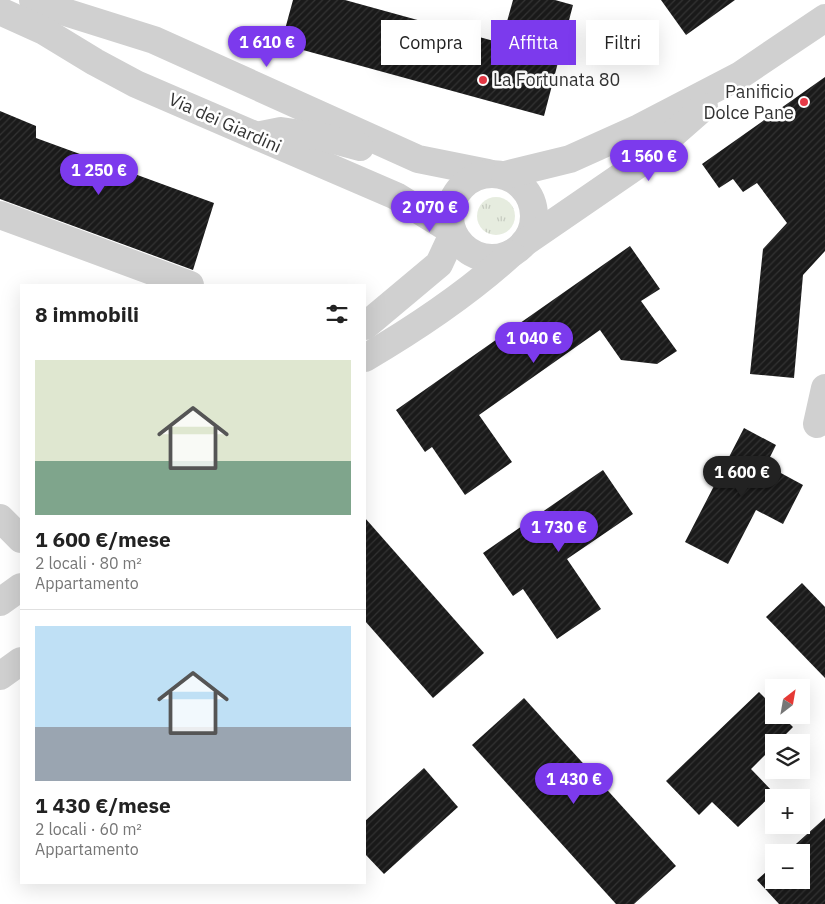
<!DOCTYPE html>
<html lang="it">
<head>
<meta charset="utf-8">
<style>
  :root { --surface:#fff; --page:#f2f2f2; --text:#222; --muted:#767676; --line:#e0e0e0; --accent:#7c3aed }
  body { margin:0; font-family:"IBM Plex Sans",sans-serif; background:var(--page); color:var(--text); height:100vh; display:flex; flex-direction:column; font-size:19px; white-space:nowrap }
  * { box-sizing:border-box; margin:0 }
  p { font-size:16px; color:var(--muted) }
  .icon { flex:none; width:28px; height:28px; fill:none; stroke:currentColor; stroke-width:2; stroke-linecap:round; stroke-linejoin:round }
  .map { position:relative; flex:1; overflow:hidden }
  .sheet { position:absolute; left:20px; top:284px; width:346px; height:600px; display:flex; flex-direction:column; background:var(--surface); border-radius:0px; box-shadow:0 5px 20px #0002 }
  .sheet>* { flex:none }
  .hud { position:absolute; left:381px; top:20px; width:369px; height:45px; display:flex; gap:10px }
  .needle { width:32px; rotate:31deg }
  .tools { position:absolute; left:765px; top:679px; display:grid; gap:10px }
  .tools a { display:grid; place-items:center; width:45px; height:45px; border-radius:0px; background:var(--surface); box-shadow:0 5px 20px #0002; font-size:25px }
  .price { position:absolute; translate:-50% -42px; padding:0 11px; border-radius:18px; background:var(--accent); color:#fff; font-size:16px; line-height:32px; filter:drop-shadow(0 1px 2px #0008) }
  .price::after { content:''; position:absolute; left:50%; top:30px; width:15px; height:11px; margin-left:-8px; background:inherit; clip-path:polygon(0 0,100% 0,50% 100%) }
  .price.current { background:#222; color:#fff }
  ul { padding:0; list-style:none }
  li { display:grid; align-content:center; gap:10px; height:265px; padding:0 15px }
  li+li { border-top:1px solid var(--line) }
  li span { display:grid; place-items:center; height:155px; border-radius:0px; color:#555 }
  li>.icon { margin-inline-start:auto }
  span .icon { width:90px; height:90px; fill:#fffc; stroke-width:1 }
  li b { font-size:21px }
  h2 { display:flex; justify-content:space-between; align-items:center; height:60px; padding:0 15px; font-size:21px }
  .tag { padding:0 18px; border-radius:0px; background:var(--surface); box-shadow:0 5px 20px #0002; font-size:18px; line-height:45px }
  .tag.current { background:var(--accent); color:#fff }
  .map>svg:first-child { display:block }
  .grass { fill:url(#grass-tufts) }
  .building { fill:url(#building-hatch) }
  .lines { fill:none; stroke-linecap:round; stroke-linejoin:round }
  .minor { stroke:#d0d0d0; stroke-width:28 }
  .poi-dot { fill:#e63946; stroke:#fff; stroke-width:2 }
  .labels { text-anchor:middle; stroke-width:5; stroke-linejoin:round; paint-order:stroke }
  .poi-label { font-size:18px; fill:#333; stroke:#fff; text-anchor:start }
  .street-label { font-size:18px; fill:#333; stroke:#fff }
</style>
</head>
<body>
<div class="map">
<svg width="825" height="904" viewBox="0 0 825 904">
  <defs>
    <pattern id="grass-tufts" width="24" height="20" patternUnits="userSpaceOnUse" patternTransform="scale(1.25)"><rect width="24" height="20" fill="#e6ecdf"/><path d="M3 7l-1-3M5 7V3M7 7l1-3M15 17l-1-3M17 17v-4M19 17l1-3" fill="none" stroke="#c6cbc0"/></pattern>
    <pattern id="building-hatch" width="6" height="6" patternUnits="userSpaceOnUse" patternTransform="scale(1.25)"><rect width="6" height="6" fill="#1a1a1a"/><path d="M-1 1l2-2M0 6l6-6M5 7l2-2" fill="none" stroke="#333"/></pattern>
  </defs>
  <rect width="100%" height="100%" fill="#fff"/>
  <circle class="grass" cx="496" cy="216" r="19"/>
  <g class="building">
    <path d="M 293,0 L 345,0 L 501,43 L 513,0 L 555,0 L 573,5 L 544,116 L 281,44 Z"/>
    <path d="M 661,0 L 735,0 L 686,35 Z"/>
    <path d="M 825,77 L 825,251 L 803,275 L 794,378 L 750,374 L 763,249 L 787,223 L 757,183 L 743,192 L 733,179 L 719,188 L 702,164 Z"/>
    <path d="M 0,111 L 36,126 L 36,138 L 214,203 L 193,270 L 0,199 Z"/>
    <path d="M 630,246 L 660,289 L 641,301 L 677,351 L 657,364 L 621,360 L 600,330 L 479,415 L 512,462 L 465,495 L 432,447 L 425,452 L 396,410 Z"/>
    <path d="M 744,428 L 776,445 L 766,465 L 803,485 L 783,524 L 756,510 L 728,564 L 685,542 Z"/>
    <path d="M 603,470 L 633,514 L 567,559 L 601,609 L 557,639 L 523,589 L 513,596 L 483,553 Z"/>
    <path d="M 365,518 L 484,653 L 433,698 L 365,621 Z"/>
    <path d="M 802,583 L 825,607 L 825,678 L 766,617 Z"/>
    <path d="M 759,692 L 774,707 L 774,715 L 781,715 L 793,727 L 778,742 L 774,742 L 774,746 L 751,769 L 774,793 L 738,827 L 712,802 L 699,815 L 666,781 Z"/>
    <path d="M 524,698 L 676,866 L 634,904 L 616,904 L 472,745 Z"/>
    <path d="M 424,768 L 458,807 L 384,874 L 365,854 L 365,821 Z"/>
    <path d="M 825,818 L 825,904 L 779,904 L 757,880 L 774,865 L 774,880 L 801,880 L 801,852 L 787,852 Z"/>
  </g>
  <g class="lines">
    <g class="minor">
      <path d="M 33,0 L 52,8 L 154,40 L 418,159 L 488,173"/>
      <path d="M 0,11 L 44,31 L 95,62 L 136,84 L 396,196 L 451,230"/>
      <path d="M 261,135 L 281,131 L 323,137 L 360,147"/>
      <circle cx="492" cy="216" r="42"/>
      <path d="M 505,175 L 570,159 L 639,128 L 739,76 L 825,18"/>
      <path d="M 0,215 L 190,285"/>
      <path d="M 524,243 L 639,164 L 704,107"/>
      <path d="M 365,326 L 439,264 L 453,234"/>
      <path d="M 365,358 C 416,328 467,294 511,254"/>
      <path d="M 817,424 L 825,388"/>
      <path d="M 0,518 L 21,539"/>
      <path d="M 0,602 L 21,587"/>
      <path d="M 0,676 L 21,661"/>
    </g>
  </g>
  <g class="poi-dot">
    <circle cx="483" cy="80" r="5"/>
    <circle cx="804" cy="102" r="5"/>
  </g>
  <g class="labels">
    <g class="poi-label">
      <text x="493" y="86">La Fortunata 80</text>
      <text x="794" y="98" text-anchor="end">Panificio<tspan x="794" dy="21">Dolce Pane</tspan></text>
    </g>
    <g class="street-label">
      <text transform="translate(225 123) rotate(24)" y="6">Via dei Giardini</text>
    </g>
  </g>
</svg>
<div class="tools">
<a><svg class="needle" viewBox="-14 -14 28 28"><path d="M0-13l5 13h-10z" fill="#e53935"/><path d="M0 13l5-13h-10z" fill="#767676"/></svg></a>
<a><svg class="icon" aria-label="layers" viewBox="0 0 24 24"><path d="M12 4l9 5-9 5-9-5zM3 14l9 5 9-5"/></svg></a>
<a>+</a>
<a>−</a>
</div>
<b class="price" style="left:267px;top:68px">1 610 €</b>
<b class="price" style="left:649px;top:182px">1 560 €</b>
<b class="price" style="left:99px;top:196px">1 250 €</b>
<b class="price" style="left:430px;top:233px">2 070 €</b>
<b class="price" style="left:534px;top:364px">1 040 €</b>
<b class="price current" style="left:742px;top:498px">1 600 €</b>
<b class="price" style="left:559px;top:553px">1 730 €</b>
<b class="price" style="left:574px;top:805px">1 430 €</b>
<div class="hud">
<a class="tag">Compra</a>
<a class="tag current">Affitta</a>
<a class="tag">Filtri</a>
</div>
<section class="sheet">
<h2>8 immobili<svg class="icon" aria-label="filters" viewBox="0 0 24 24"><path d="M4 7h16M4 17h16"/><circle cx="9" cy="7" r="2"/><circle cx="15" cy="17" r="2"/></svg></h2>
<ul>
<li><span style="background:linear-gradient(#dfe7d0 65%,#7fa58c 0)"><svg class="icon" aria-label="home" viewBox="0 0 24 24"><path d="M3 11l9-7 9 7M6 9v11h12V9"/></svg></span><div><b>1 600 €/mese</b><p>2 locali · 80 m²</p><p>Appartamento</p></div></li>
<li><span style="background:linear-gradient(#bfe0f5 65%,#9aa5b1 0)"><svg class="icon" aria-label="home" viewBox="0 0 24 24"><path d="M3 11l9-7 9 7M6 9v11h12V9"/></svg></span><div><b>1 430 €/mese</b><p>2 locali · 60 m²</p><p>Appartamento</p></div></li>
</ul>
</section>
</div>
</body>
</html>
